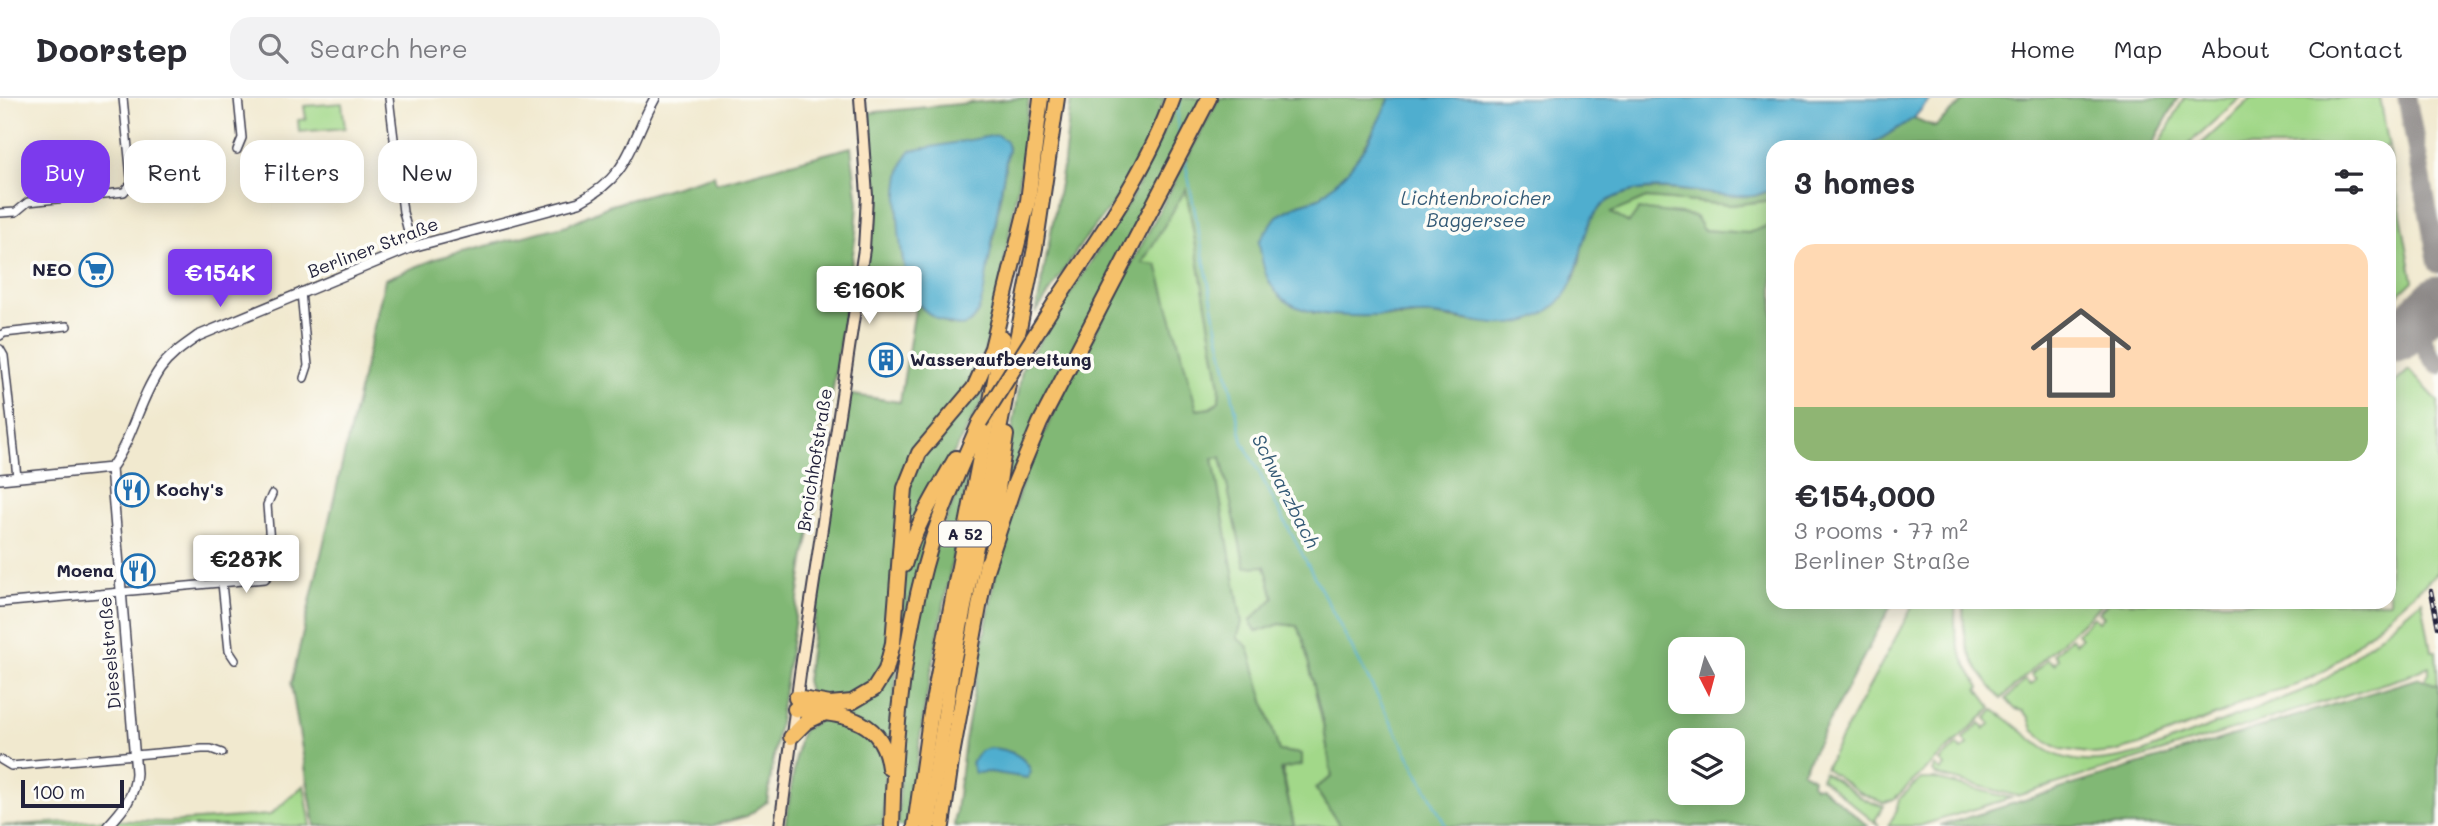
<!DOCTYPE html>
<html lang="en">
<head>
<meta charset="utf-8">
<style>
  :root { --surface:#fff; --page:#f2f2f3; --text:#2b2b33; --muted:#7c7c81; --line:#e1e1e2; --accent:#7c3aed }
  body { margin:0; font-family:Mali,sans-serif; background:var(--page); color:var(--text); height:100vh; display:flex; flex-direction:column; font-size:26px; white-space:nowrap }
  * { box-sizing:border-box; margin:0 }
  p { font-size:23px; color:var(--muted) }
  .icon { flex:none; width:38px; height:38px; fill:none; stroke:currentColor; stroke-width:2; stroke-linecap:round; stroke-linejoin:round }
  .map { position:relative; flex:1; overflow:hidden }
  .details { position:absolute; left:1766px; top:42px; width:630px; height:469px; display:flex; flex-direction:column; background:var(--surface); border-radius:21px; box-shadow:0 4px 18px #0003 }
  .details>* { flex:none }
  .top-card { position:absolute; left:21px; top:42px; width:665px; height:63px; display:flex; gap:14px }
  .needle { width:46px; rotate:174deg }
  .buttons { position:absolute; left:1668px; top:539px; display:grid; gap:14px }
  .buttons a { display:grid; place-items:center; width:77px; height:77px; border-radius:14px; background:var(--surface); box-shadow:0 4px 18px #0003; font-size:35px }
  .scale { position:absolute; left:21px; bottom:18px; width:103px; box-sizing:border-box; padding-left:7px; border:4px solid #22223b; border-top:0; font-size:19px; line-height:24px; white-space:nowrap; color:#22223b; -webkit-text-stroke:5px #fdfcf7; paint-order:stroke }
  .price { position:absolute; translate:-50% -60px; padding:0 16px; border-radius:7px; background:#fff; color:#222; font-size:23px; line-height:46px; filter:drop-shadow(0 2px 4px #0008) }
  .price::after { content:''; position:absolute; left:50%; top:42px; width:21px; height:16px; margin-left:-10px; background:inherit; clip-path:polygon(0 0,100% 0,50% 100%) }
  .price.current { background:var(--accent); color:#fff }
  ul { padding:0; list-style:none }
  li { display:grid; align-content:center; gap:14px; height:371px; padding:0 28px }
  li+li { border-top:2px solid var(--line) }
  li span { display:grid; place-items:center; height:217px; border-radius:21px; color:#555 }
  li>.icon { margin-inline-start:auto }
  span .icon { width:126px; height:126px; fill:#fffc; stroke-width:1 }
  li b { font-size:30px }
  h2 { display:flex; justify-content:space-between; align-items:center; height:84px; padding:0 28px; font-size:30px }
  .tag { padding:0 24px; border-radius:21px; background:var(--surface); box-shadow:0 4px 18px #0003; font-size:24px; line-height:63px }
  .tag.current { background:var(--accent); color:#fff }
  header { display:flex; align-items:center; gap:42px; box-sizing:border-box; height:98px; padding:0 35px; background:var(--surface); border-bottom:2px solid var(--line) }
  header strong { font-size:33px }
  nav { display:flex; gap:38px; margin-inline-start:auto; font-size:24px }
  .search { width:490px; height:63px; background:var(--page); display:flex; align-items:center; gap:18px; box-sizing:border-box; padding:0 24px; border-radius:21px; color:var(--muted); font-size:26px }
  .map>svg:first-child { display:block }
  .green { fill:#a2d889; stroke:#627d62; stroke-width:2 }
  .forest { fill:#81b875; stroke:#526d58; stroke-width:2; fill-rule:evenodd }
  .water { fill:#50aecf; stroke:#396885; stroke-width:2 }
  .lines { fill:none; stroke-linecap:round; stroke-linejoin:round }
  .stream { stroke:#50aecf; stroke-width:2 }
  .taxiway { stroke:#8a8685; stroke-width:19 }
  .runway { stroke:#8a8685; stroke-width:47 }
  .minor-casing { stroke:#414051; stroke-width:10 }
  .tertiary-casing { stroke:#414051; stroke-width:12 }
  .secondary-casing { stroke:#414051; stroke-width:14 }
  .motorway-casing { stroke:#414051; stroke-width:18 }
  .minor { stroke:#fff; stroke-width:7 }
  .tertiary { stroke:#fff; stroke-width:9 }
  .secondary { stroke:#fbe6c4; stroke-width:10 }
  .motorway { stroke:#f6c06b; stroke-width:14 }
  .rail-casing { stroke:#22223b; stroke-width:4.5 }
  .rail { stroke:#fdfcf7; stroke-width:2; stroke-dasharray:5; stroke-linecap:butt }
  .motorway-bridge-casing { stroke:#414051; stroke-width:18; stroke-linecap:butt }
  .motorway-bridge { stroke:#f6c06b; stroke-width:14 }
  .labels { text-anchor:middle; stroke-width:7; stroke-linejoin:round; paint-order:stroke }
  .shield { fill:#fdfcf7; stroke:#646373; stroke-width:2 }
  .shield-label { font-size:16px; font-weight:bold; fill:#22223b }
  .street-label { font-size:18px; fill:#22223b; stroke:#fdfcf7 }
  .poi-label { font-size:18px; font-weight:bold; fill:#22223b; stroke:#fdfcf7; text-anchor:end }
  .water-label { font-size:19px; font-style:italic; fill:#345a76; stroke:#fdfcf7 }
</style>
</head>
<body>
<header>
<strong>Doorstep</strong>
<div class="search"><svg class="icon" aria-label="search" viewBox="0 0 24 24"><circle cx="10" cy="10" r="6"/><path d="M15 15l6 6"/></svg>Search here</div>
<nav><a>Home</a><a>Map</a><a>About</a><a>Contact</a></nav>
</header>
<div class="map">
<svg width="2438" height="728" viewBox="0 0 2438 728">
  <rect width="100%" height="100%" fill="#fdfcf7"/>
  <filter id="ink" filterUnits="userSpaceOnUse"><feTurbulence type="fractalNoise" baseFrequency=".0143" numOctaves="2"/><feDisplacementMap in="SourceGraphic" scale="14" xChannelSelector="R" yChannelSelector="G"/><feConvolveMatrix kernelMatrix="1 2 1 2 8 2 1 2 1" color-interpolation-filters="sRGB"/></filter>
  <filter id="wash" filterUnits="userSpaceOnUse"><feTurbulence type="fractalNoise" baseFrequency=".00686" numOctaves="4" result="noise"/><feDisplacementMap in="SourceGraphic" scale="28" xChannelSelector="R" yChannelSelector="G"/><feGaussianBlur stdDeviation="1.57" result="paint"/><feColorMatrix in="noise" values="0 0 0 0 0 0 0 0 0 0 0 0 0 0 0 0 0 1.4 0 .05"/><feComposite in="paint" operator="in"/></filter>
  <g filter="url(#wash)">
    <rect width="100%" height="100%" fill="#f1e9cf"/>
    <g class="green">
      <path d="M 2184,0 L 2240,0 L 2185,49 L 2158,49 Z"/>
      <path d="M 2252,0 L 2380,0 L 2413,183 L 2389,206 L 2389,49 L 2198,49 Z"/>
      <path d="M 342,5 L 345,30 L 299,34 L 298,22 L 306,21 L 304,8 Z"/>
      <path d="M 1186,90 L 1220,288 L 1219,303 L 1211,310 L 1196,312 L 1157,167 L 1141,166 Z"/>
      <path d="M 1646,100 L 1731,107 L 1773,102 L 1773,126 L 1749,135 L 1703,132 L 1629,125 L 1610,115 Z"/>
      <path d="M 2409,272 L 2438,303 L 2438,474 L 2328,571 L 2296,587 L 2246,602 L 2227,613 L 2140,647 L 2114,654 L 2094,656 L 2061,651 L 2047,644 L 2033,632 L 2029,619 L 2023,613 L 2015,611 L 2006,601 L 2025,582 L 2031,587 L 2036,582 L 2031,577 L 2048,561 L 2054,566 L 2058,561 L 2054,556 L 2071,540 L 2076,545 L 2081,540 L 2077,535 L 2093,519 L 2099,524 L 2104,519 L 2099,514 L 2109,504 L 2389,504 L 2389,290 Z"/>
      <path d="M 1221,359 L 1245,468 L 1265,467 L 1274,500 L 1250,523 L 1257,534 L 1280,526 L 1297,528 L 1303,541 L 1324,630 L 1332,679 L 1315,690 L 1340,728 L 1294,728 L 1279,653 L 1237,540 L 1213,360 Z"/>
      <path d="M 2422,502 L 2431,553 L 2436,553 L 2438,587 L 2424,583 L 2429,575 L 2429,568 L 2405,579 L 2017,698 L 1936,677 L 1932,673 L 1935,668 L 1940,673 L 1945,668 L 1940,663 L 1957,647 L 1962,652 L 1968,647 L 1963,641 L 1980,625 L 1985,631 L 1991,626 L 1986,620 L 1994,612 C 2011,623 2025,637 2042,649 C 2073,670 2108,664 2142,655 L 2312,589 L 2333,576 Z"/>
      <path d="M 1915,504 L 1956,504 C 1952,541 1959,559 1980,589 L 1978,591 L 1992,610 L 1894,701 L 1883,705 L 1859,694 L 1825,670 Z"/>
      <path d="M 1964,504 L 2104,504 L 2001,601 C 1973,567 1960,550 1964,504 Z"/>
      <path d="M 1823,674 C 1844,685 1860,704 1884,708 L 1875,722 L 1879,728 L 1821,680 Z"/>
      <path d="M 1921,681 L 1935,681 L 2011,700 L 1919,728 L 1888,728 L 1895,716 L 1899,701 Z"/>
      <path d="M 304,687 L 311,728 L 1,728 L 97,722 L 169,724 L 270,717 Z"/>
    </g>
    <g class="forest">
      <path d="M 1020,0 L 1029,0 L 1020,75 L 993,228 L 982,261 L 970,288 L 908,368 L 887,557 L 866,592 L 839,602 L 810,596 L 806,583 L 846,296 L 900,304 L 915,211 L 861,200 L 871,106 L 867,15 ZM 1008,51 L 993,142 L 978,213 L 950,228 C 914,204 913,204 904,161 Z"/>
      <path d="M 1071,0 L 1165,0 L 1142,57 L 1121,95 L 1082,145 L 1036,215 L 1064,64 Z"/>
      <path d="M 1180,0 L 1203,0 L 1000,412 L 1022,271 L 1131,101 Z"/>
      <path d="M 1219,0 L 1390,0 C 1372,35 1354,77 1320,99 C 1314,103 1305,104 1299,106 L 1313,215 L 1401,219 L 1427,216 L 1461,222 L 1500,225 L 1554,209 L 1574,181 L 1580,163 L 1582,143 L 1590,123 L 1602,106 L 1617,98 L 1638,92 L 1663,91 L 1754,98 L 1773,91 L 1773,102 L 1731,107 L 1646,100 L 1611,115 L 1629,125 L 1639,111 L 1695,118 L 1703,132 L 1748,135 L 1773,126 L 1773,504 L 1893,504 L 1802,674 L 1813,680 L 1812,686 L 1815,689 L 1820,688 L 1868,728 L 1340,728 L 1315,690 L 1332,679 L 1324,630 L 1303,541 L 1297,528 L 1280,526 L 1257,534 L 1250,523 L 1274,500 L 1265,468 L 1245,469 L 1221,359 L 1213,360 L 1242,525 L 1237,540 L 1248,549 L 1279,653 L 1302,656 L 1302,667 L 1281,671 L 1294,728 L 954,728 L 965,642 L 995,479 L 1011,418 L 1027,371 L 1065,291 ZM 1186,91 L 1220,288 L 1219,303 L 1211,310 L 1197,312 L 1157,167 L 1142,165 ZM 1680,551 L 1732,551 L 1732,604 L 1680,604 ZM 1680,642 L 1732,642 L 1732,695 L 1680,695 Z"/>
      <path d="M 1967,0 L 2178,0 L 2151,49 L 1868,49 L 1914,20 L 1935,29 Z"/>
      <path d="M 851,49 L 858,105 L 856,135 L 816,407 L 804,462 L 767,704 L 747,718 L 711,728 L 315,728 L 291,586 L 385,181 L 438,160 L 567,127 L 608,108 L 714,77 L 716,85 Z"/>
      <path d="M 989,266 L 983,302 L 909,436 L 902,429 L 913,373 Z"/>
      <path d="M 971,364 L 924,612 L 908,728 L 898,728 C 901,633 908,534 938,443 C 947,416 959,390 971,364 Z"/>
      <path d="M 943,389 L 907,512 L 897,570 L 889,654 L 883,642 L 817,609 L 880,590 L 908,460 Z"/>
      <path d="M 2419,580 L 2438,587 L 2438,728 L 1940,728 Z"/>
      <path d="M 823,620 C 852,623 878,635 884,667 C 887,681 883,712 883,728 L 785,728 L 799,641 L 803,632 Z"/>
    </g>
    <g class="water">
      <path d="M 1390,0 L 1931,0 L 1914,20 L 1868,49 L 1773,49 L 1773,91 C 1766,94 1759,97 1753,98 C 1707,101 1659,79 1615,99 C 1570,120 1592,180 1552,210 C 1544,216 1533,222 1523,224 C 1492,232 1459,217 1428,217 C 1389,216 1326,225 1291,206 C 1267,193 1262,169 1259,143 L 1277,118 L 1299,106 L 1319,100 L 1346,75 L 1366,48 Z"/>
      <path d="M 997,37 L 1006,43 L 1008,51 L 983,198 C 980,206 979,217 972,223 C 959,236 931,219 920,208 C 916,204 912,195 910,189 C 899,161 889,77 910,53 Z"/>
      <path d="M 989,650 C 1005,651 1025,656 1031,674 L 1027,680 L 990,674 L 975,675 L 971,665 L 980,653 Z"/>
    </g>
    <g class="lines">
      <g class="stream">
        <path d="M 1179,4 L 1177,23 L 1181,40"/>
        <path d="M 1185,62 L 1218,234 L 1243,344 L 1446,728"/>
      </g>
      <g class="taxiway">
        <path d="M 2407,0 L 2438,166"/>
        <path d="M 2424,215 C 2420,234 2423,253 2438,267"/>
      </g>
      <path class="runway" d="M 2398,240 L 2438,201"/>
    </g>
  </g>
  <g filter="url(#ink)">
    <g class="lines">
      <defs>
        <g id="minor">
          <path d="M 389,0 L 403,114 L 412,149"/>
          <path d="M 237,52 L 242,40 L 238,0"/>
          <path d="M 0,115 L 16,114 L 28,104 L 124,94 L 131,86 L 131,80 L 123,0"/>
          <path d="M 301,194 L 308,268 L 304,280"/>
          <path d="M 0,238 L 4,235 L 67,228"/>
          <path d="M 0,251 L 4,258 L 17,379"/>
          <path d="M 222,485 L 229,553 L 235,562"/>
          <path d="M 0,505 L 265,481 L 271,475 L 272,470 L 267,407 L 272,396"/>
          <path d="M 1,662 L 11,668 L 202,651 L 211,651 L 222,655"/>
        </g>
        <g id="tertiary">
          <path d="M 0,381 L 111,370 C 133,340 139,301 160,271 C 170,257 184,248 198,238 L 412,149 L 579,104 C 632,76 629,46 655,0"/>
          <path d="M 108,728 C 123,712 135,698 136,675 L 111,370"/>
        </g>
        <path id="secondary" d="M 780,728 L 800,576 L 864,151 L 867,98 L 860,0"/>
        <g id="motorway">
          <path d="M 1055,205 C 1099,139 1146,75 1173,0"/>
          <path d="M 992,431 L 1006,337"/>
          <path d="M 904,467 C 915,428 936,395 956,360"/>
          <path d="M 986,472 L 1014,387 L 1040,325 L 1209,0"/>
          <path d="M 796,600 L 830,606 L 852,604 L 874,591 L 886,572 L 893,545 L 905,390 L 919,355 L 974,290 L 992,250 L 1028,103 L 1041,0"/>
          <path d="M 795,611 C 837,617 883,616 889,670"/>
          <path d="M 791,639 L 806,624 L 823,616"/>
          <path d="M 892,728 C 894,632 904,535 932,443 C 945,402 963,363 980,324"/>
          <path d="M 915,728 L 931,614 L 1003,240"/>
          <path d="M 928,728 L 952,570 L 1035,150 L 1057,0"/>
          <path d="M 942,728 L 952,657 L 987,465"/>
        </g>
      </defs>
      <use href="#minor" class="minor-casing"/>
      <use href="#tertiary" class="tertiary-casing"/>
      <use href="#secondary" class="secondary-casing"/>
      <use href="#motorway" class="motorway-casing"/>
      <use href="#minor" class="minor"/>
      <use href="#tertiary" class="tertiary"/>
      <use href="#secondary" class="secondary"/>
      <use href="#motorway" class="motorway"/>
      <defs>
        <path id="rail" d="M 2431,493 L 2438,529"/>
      </defs>
      <use href="#rail" class="rail-casing"/>
      <use href="#rail" class="rail"/>
      <defs>
        <path id="motorway-bridge" d="M 980,324 L 1055,205"/>
      </defs>
      <use href="#motorway-bridge" class="motorway-bridge-casing"/>
      <use href="#motorway-bridge" class="motorway-bridge"/>
    </g>
  </g>
  <defs>
    <symbol id="supermarket-ring" viewBox="-11 -11 22 22"><circle r="9.5" fill="#fdfcf7" stroke="#1f6fb2" stroke-width="1.5"/><path d="M-6-5.5h2.5l.6 2H6L4.5 2H-2.5L-4.4-4H-6ZM-1.5 3.2a1.3 1.3 0 1 0 .1 0ZM3 3.2a1.3 1.3 0 1 0 .1 0Z" fill="#1f6fb2"/></symbol>
    <symbol id="building-ring" viewBox="-11 -11 22 22"><circle r="9.5" fill="#fdfcf7" stroke="#1f6fb2" stroke-width="1.5"/><path d="M-4-6H4V6H1V3H-1V6H-4ZM-2.5-4.3h1.7v1.8h-1.7ZM.8-4.3h1.7v1.8H.8ZM-2.5-1h1.7V.8h-1.7ZM.8-1h1.7V.8H.8Z" fill="#1f6fb2"/></symbol>
    <symbol id="restaurant-ring" viewBox="-11 -11 22 22"><circle r="9.5" fill="#fdfcf7" stroke="#1f6fb2" stroke-width="1.5"/><path d="M-5-6h1v4h1v-4h1v4h1v-4h1v5L-1.5 .5V6h-2V.5L-5-1ZM5-6V6H3V1.5H1.5Q1.5-4 5-6Z" fill="#1f6fb2"/></symbol>
  </defs>
  <g fill-rule="evenodd">
    <use href="#supermarket-ring" x="77" y="153" width="38" height="38"/>
    <use href="#building-ring" x="867" y="243" width="38" height="38"/>
    <use href="#restaurant-ring" x="113" y="373" width="38" height="38"/>
    <use href="#restaurant-ring" x="119" y="454" width="38" height="38"/>
  </g>
  <g class="labels">
    <rect class="shield" x="939" y="423.5" width="52" height="25" rx="5"/>
    <g class="shield-label">
      <text x="965" y="442">A 52</text>
    </g>
    <g class="street-label">
      <text transform="translate(373 150) rotate(-21)" y="6">Berliner Straße</text>
      <text transform="translate(815 362) rotate(-81)" y="6">Broichhofstraße</text>
      <text transform="translate(110 555) rotate(-95)" y="6">Dieselstraße</text>
    </g>
    <g class="poi-label">
      <text x="72" y="178">NEO</text>
      <text x="910" y="268" text-anchor="start">Wasseraufbereitung</text>
      <text x="156" y="398" text-anchor="start">Kochy's</text>
      <text x="114" y="479">Moena</text>
    </g>
    <g class="water-label">
      <text x="1476" y="107">Lichtenbroicher<tspan x="1476" dy="22">Baggersee</tspan></text>
      <text transform="translate(1286 393) rotate(63)" y="7">Schwarzbach</text>
    </g>
  </g>
</svg>
<div class="buttons">
<a><svg class="needle" viewBox="-14 -14 28 28"><path d="M0-13l5 13h-10z" fill="#e53935"/><path d="M0 13l5-13h-10z" fill="#7c7c81"/></svg></a>
<a><svg class="icon" aria-label="layers" viewBox="0 0 24 24"><path d="M12 4l9 5-9 5-9-5zM3 14l9 5 9-5"/></svg></a>
</div>
<div class="scale">100 m</div>
<b class="price current" style="left:220px;top:211px">€154K</b>
<b class="price" style="left:869px;top:228px">€160K</b>
<b class="price" style="left:246px;top:497px">€287K</b>
<div class="top-card">
<a class="tag current">Buy</a>
<a class="tag">Rent</a>
<a class="tag">Filters</a>
<a class="tag">New</a>
</div>
<section class="details">
<h2>3 homes<svg class="icon" aria-label="filters" viewBox="0 0 24 24"><path d="M4 7h16M4 17h16"/><circle cx="9" cy="7" r="2"/><circle cx="15" cy="17" r="2"/></svg></h2>
<ul>
<li><span style="background:linear-gradient(#ffd9b3 75%,#8fb573 0)"><svg class="icon" aria-label="home" viewBox="0 0 24 24"><path d="M3 11l9-7 9 7M6 9v11h12V9"/></svg></span><div><b>€154,000</b><p>3 rooms · 77 m²</p><p>Berliner Straße</p></div></li>
</ul>
</section>
</div>
</body>
</html>
